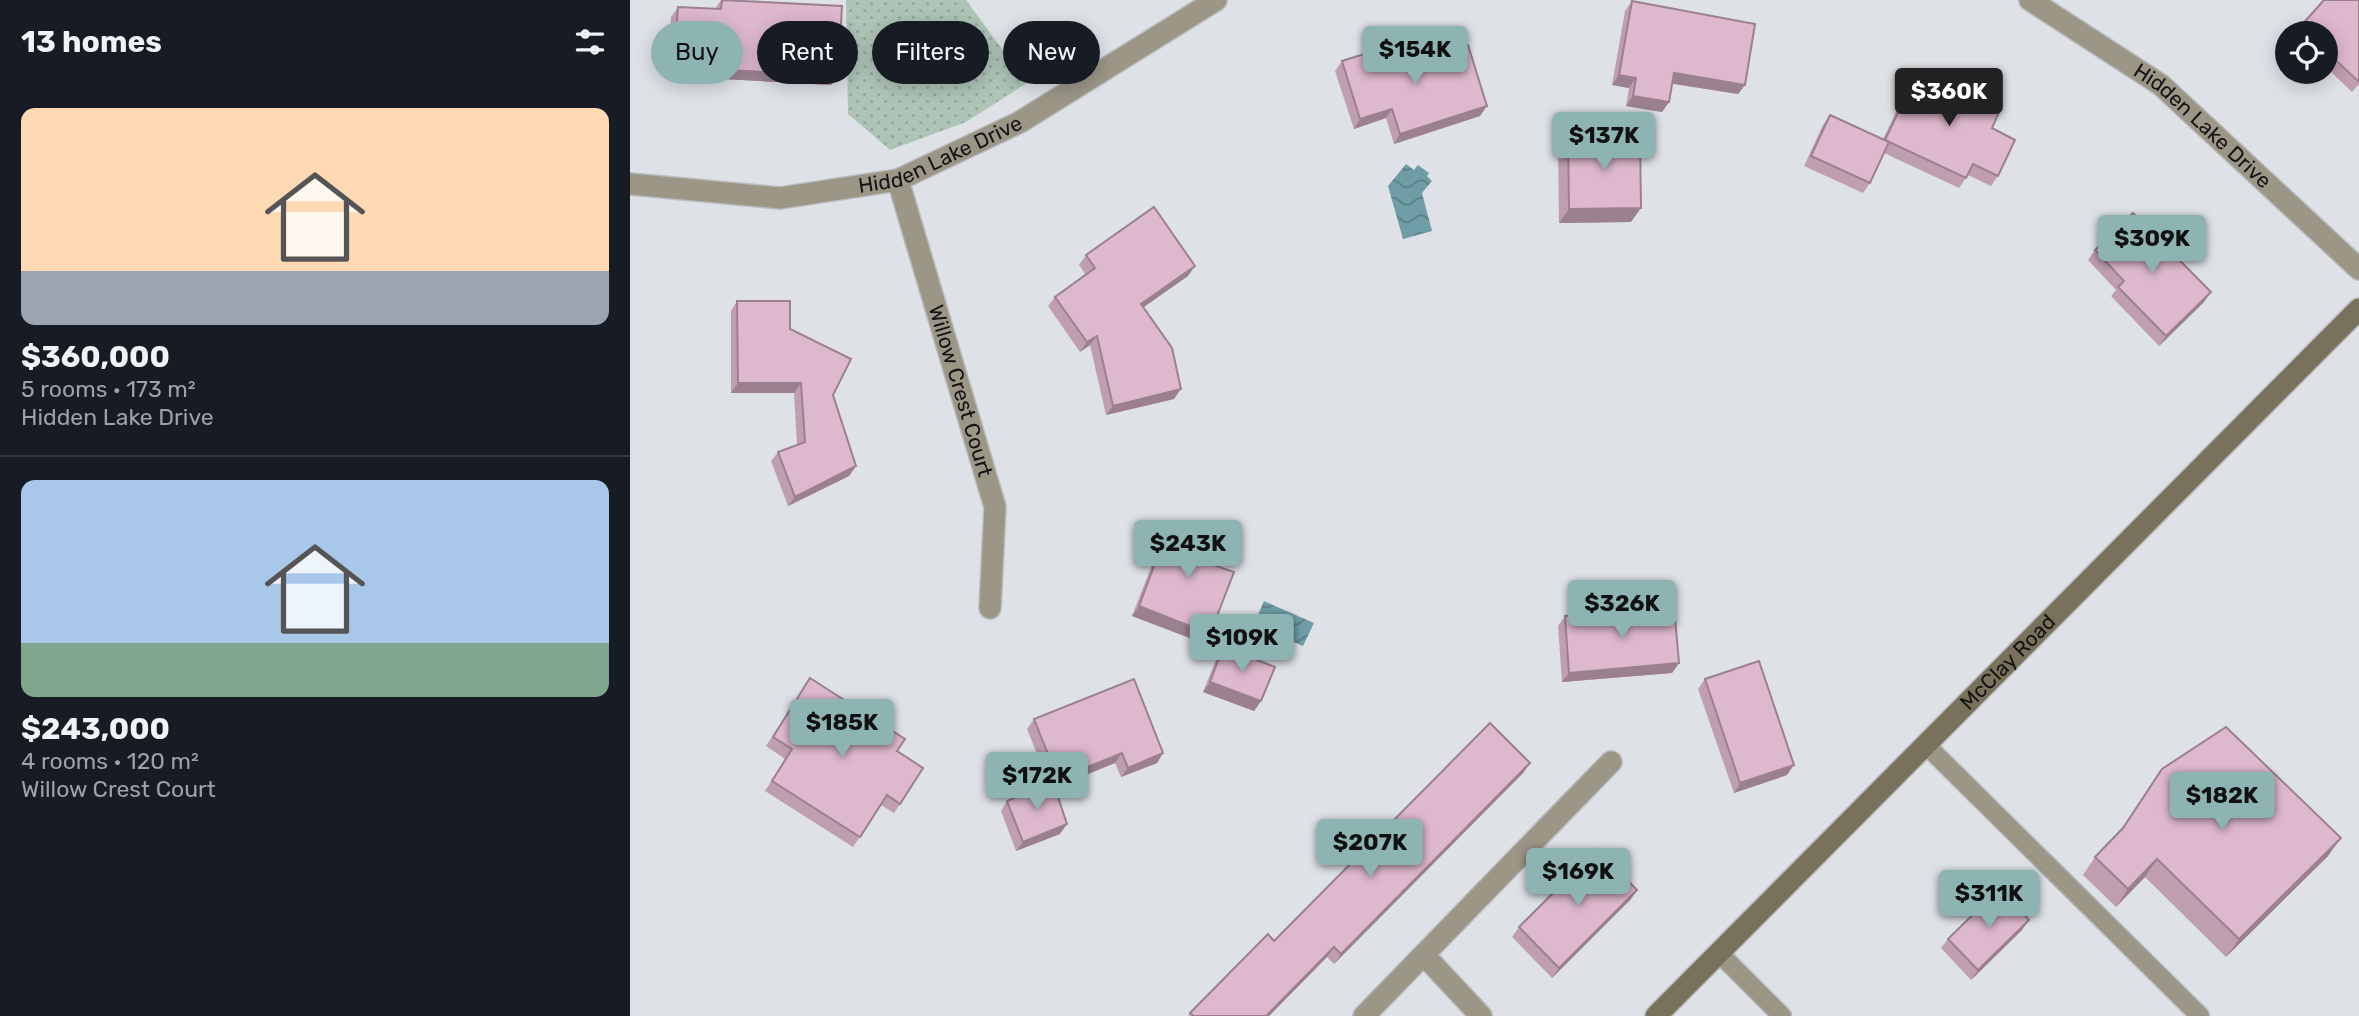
<!DOCTYPE html>
<html lang="en">
<head>
<meta charset="utf-8">
<style>
  :root { --surface:#171b24; --page:#242831; --text:#f1f3f6; --muted:#9ea1a6; --line:#363941; --accent:#8eb3b3 }
  body { margin:0; font-family:Rubik,sans-serif; background:var(--page); color:var(--text); height:100vh; display:flex; flex-direction:column; font-size:26px; white-space:nowrap }
  * { box-sizing:border-box; margin:0 }
  p { font-size:23px; color:var(--muted) }
  .icon { flex:none; width:38px; height:38px; fill:none; stroke:currentColor; stroke-width:2; stroke-linecap:round; stroke-linejoin:round }
  .map { position:relative; flex:1; overflow:hidden }
  .details { display:flex; flex-direction:column; background:var(--surface); width:630px }
  .details>* { flex:none }
  .banner { position:absolute; left:21px; top:21px; width:665px; height:63px; display:flex; gap:14px }
  .fabs { position:absolute; left:1645px; top:21px; display:grid; gap:14px }
  .fabs a { display:grid; place-items:center; width:63px; height:63px; border-radius:50%; background:var(--surface); box-shadow:0 4px 18px #0003; font-size:35px }
  .price { position:absolute; translate:-50% -60px; padding:0 16px; border-radius:7px; background:var(--accent); color:#111; font-size:23px; line-height:46px; filter:drop-shadow(0 2px 4px #0008) }
  .price::after { content:''; position:absolute; left:50%; top:42px; width:21px; height:16px; margin-left:-10px; background:inherit; clip-path:polygon(0 0,100% 0,50% 100%) }
  .price.current { background:#222; color:#fff }
  ul { padding:0; list-style:none }
  li { display:grid; align-content:center; gap:14px; height:371px; padding:0 21px }
  li+li { border-top:2px solid var(--line) }
  li span { display:grid; place-items:center; height:217px; border-radius:14px; color:#555 }
  li>.icon { margin-inline-start:auto }
  span .icon { width:126px; height:126px; fill:#fffc; stroke-width:1 }
  li b { font-size:30px }
  h2 { display:flex; justify-content:space-between; align-items:center; height:84px; padding:0 21px; font-size:30px }
  .tag { padding:0 24px; border-radius:32px; background:var(--surface); box-shadow:0 4px 18px #0003; font-size:24px; line-height:63px }
  .tag.current { background:var(--accent); color:#111 }
  main { display:flex; flex:1; min-height:0 }
  .map>svg:first-child { display:block }
  .grass { fill:url(#grass-dots) }
  .water { fill:url(#water-waves) }
  .lines { fill:none; stroke-linecap:round; stroke-linejoin:round }
  .lane-casing { stroke:#b9bdc0; stroke-width:21 }
  .street-casing { stroke:#b9bdc0; stroke-width:24 }
  .secondary-casing { stroke:#b9bdc0; stroke-width:24 }
  .lane { stroke:#9b9686; stroke-width:18 }
  .street { stroke:#9b9686; stroke-width:21 }
  .secondary { stroke:#79715b; stroke-width:21 }
  .wall { fill:#bf9eb0 }
  .shaded-wall { fill:#9b8190 }
  .building { fill:#deb8cd; stroke:#9b8190; stroke-width:2 }
  .labels { text-anchor:middle; stroke-width:6; stroke-linejoin:round; paint-order:stroke }
  .street-label { font-size:21px; fill:#131415; stroke:#fff }
</style>
</head>
<body>
<main>
<section class="details">
<h2>13 homes<svg class="icon" aria-label="filters" viewBox="0 0 24 24"><path d="M4 7h16M4 17h16"/><circle cx="9" cy="7" r="2"/><circle cx="15" cy="17" r="2"/></svg></h2>
<ul>
<li><span style="background:linear-gradient(#ffd9b3 75%,#9aa5b1 0)"><svg class="icon" aria-label="home" viewBox="0 0 24 24"><path d="M3 11l9-7 9 7M6 9v11h12V9"/></svg></span><div><b>$360,000</b><p>5 rooms · 173 m²</p><p>Hidden Lake Drive</p></div></li>
<li><span style="background:linear-gradient(#a9c7e8 75%,#7fa58c 0)"><svg class="icon" aria-label="home" viewBox="0 0 24 24"><path d="M3 11l9-7 9 7M6 9v11h12V9"/></svg></span><div><b>$243,000</b><p>4 rooms · 120 m²</p><p>Willow Crest Court</p></div></li>
</ul>
</section>
<div class="map">
<svg width="1729" height="1016" viewBox="0 0 1729 1016">
  <defs>
    <pattern id="grass-dots" width="8" height="8" patternUnits="userSpaceOnUse" patternTransform="scale(1.75)"><rect width="8" height="8" fill="#adc4b6"/><path d="M2 2h.1M6 6h.1" fill="none" stroke="#94a89c" stroke-width="1.8" stroke-linecap="round"/></pattern>
    <pattern id="water-waves" width="16" height="10" patternUnits="userSpaceOnUse" patternTransform="scale(1.75)"><rect width="16" height="10" fill="#6f9da6"/><path d="M0 5q4-4 8 0t8 0" fill="none" stroke="#5a7f86"/></pattern>
  </defs>
  <rect width="100%" height="100%" fill="#dee2e6"/>
  <path class="grass" d="M 216,0 L 336,0 L 397,83 L 336,122 L 260,150 L 218,114 Z"/>
  <g class="water">
    <path d="M 776,164 L 784,170 L 788,165 L 799,173 L 797,176 L 802,181 L 792,193 L 802,231 L 773,239 L 758,186 Z"/>
    <path d="M 634,601 L 684,623 L 673,646 L 642,633 L 636,645 L 618,638 Z"/>
  </g>
  <g class="lines">
    <defs>
      <g id="lane">
        <path d="M 1296,745 L 1570,1016"/>
        <path d="M 1089,953 L 1152,1016"/>
      </g>
      <g id="street">
        <path id="s1" d="M 1400,0 L 1531,85 L 1729,269"/>
        <path id="s2" d="M 268,180 L 365,507 L 360,608"/>
        <path id="s3" d="M 0,184 L 150,198 L 268,180 L 390,122 L 586,0"/>
        <path d="M 794,955 L 851,1016"/>
        <path d="M 734,1016 L 981,762"/>
      </g>
      <g id="secondary">
        <path id="s4" d="M 1026,1016 L 1729,309"/>
      </g>
    </defs>
    <use href="#lane" class="lane-casing"/>
    <use href="#street" class="street-casing"/>
    <use href="#secondary" class="secondary-casing"/>
    <use href="#lane" class="lane"/>
    <use href="#street" class="street"/>
    <use href="#secondary" class="secondary"/>
  </g>
  <g class="wall">
    <path d="M 91,0 L 108,0 L 208,76 L 201,85 L 38,76 L 41,17 L 48,7 L 85,9 Z"/>
    <path d="M 1729,0 L 1729,84 L 1722,92 L 1696,67 L 1696,33 L 1665,33 L 1669,28 Z"/>
    <path d="M 1002,1 L 1115,85 L 1108,94 L 1042,83 L 1039,102 L 1032,112 L 996,106 L 999,88 L 982,85 L 995,11 Z"/>
    <path d="M 712,61 L 772,65 L 850,116 L 764,144 L 756,118 L 724,129 L 705,71 Z"/>
    <path d="M 1288,71 L 1362,128 L 1368,176 L 1361,186 L 1338,175 L 1329,188 L 1254,153 L 1240,183 L 1233,193 L 1174,166 L 1193,125 L 1200,115 L 1253,139 L 1281,81 Z"/>
    <path d="M 938,135 L 1001,222 L 929,223 L 928,149 Z"/>
    <path d="M 1465,250 L 1574,302 L 1529,346 L 1481,296 L 1486,290 L 1458,260 Z"/>
    <path d="M 456,255 L 558,276 L 513,307 L 544,399 L 476,415 L 460,345 L 450,352 L 418,306 L 425,297 L 456,275 L 449,265 Z"/>
    <path d="M 107,301 L 160,329 L 203,395 L 226,466 L 219,476 L 158,506 L 141,461 L 148,452 L 167,445 L 164,393 L 101,393 L 101,311 Z"/>
    <path d="M 540,524 L 586,566 L 580,634 L 573,643 L 502,616 L 534,534 Z"/>
    <path d="M 935,616 L 1049,663 L 1042,673 L 932,682 L 928,626 Z"/>
    <path d="M 593,647 L 631,701 L 624,711 L 573,692 L 587,657 Z"/>
    <path d="M 180,678 L 267,751 L 270,804 L 264,813 L 251,805 L 223,847 L 135,791 L 155,759 L 136,746 Z"/>
    <path d="M 1075,679 L 1157,775 L 1104,793 L 1068,689 Z"/>
    <path d="M 404,719 L 533,753 L 527,763 L 491,777 L 485,763 L 425,787 L 430,834 L 386,851 L 371,811 L 377,801 L 419,784 L 397,729 Z"/>
    <path d="M 900,763 L 893,773 L 704,964 L 697,957 L 639,1016 L 558,1016 L 560,1013 L 644,941 Z"/>
    <path d="M 1532,769 L 1698,856 L 1596,957 L 1515,877 L 1486,907 L 1453,875 L 1465,857 L 1491,830 Z"/>
    <path d="M 1007,890 L 1000,900 L 922,978 L 882,937 L 889,927 Z"/>
    <path d="M 1392,930 L 1341,980 L 1311,948 L 1318,939 Z"/>
  </g>
  <g class="shaded-wall">
    <path d="M 44,67 L 208,76 L 201,85 L 38,76 Z"/>
    <path d="M 1044,73 L 1115,85 L 1108,94 L 1037,83 Z"/>
    <path d="M 989,75 L 1006,78 L 999,88 L 982,85 Z"/>
    <path d="M 1003,96 L 1039,102 L 1032,112 L 996,106 Z"/>
    <path d="M 857,106 L 850,116 L 764,144 L 770,134 Z"/>
    <path d="M 762,109 L 756,118 L 724,129 L 730,119 Z"/>
    <path d="M 1011,208 L 1001,222 L 929,223 L 939,209 Z"/>
    <path d="M 565,266 L 558,276 L 504,314 L 511,304 Z"/>
    <path d="M 1581,292 L 1574,302 L 1529,346 L 1536,336 Z"/>
    <path d="M 467,336 L 460,345 L 450,352 L 457,342 Z"/>
    <path d="M 108,383 L 171,383 L 164,393 L 101,393 Z"/>
    <path d="M 551,389 L 544,399 L 476,415 L 483,406 Z"/>
    <path d="M 226,466 L 219,476 L 158,506 L 165,497 Z"/>
    <path d="M 509,606 L 580,634 L 573,643 L 502,616 Z"/>
    <path d="M 1049,663 L 1042,673 L 932,682 L 939,673 Z"/>
    <path d="M 580,682 L 631,701 L 624,711 L 573,692 Z"/>
    <path d="M 492,753 L 485,763 L 421,789 L 428,779 Z"/>
    <path d="M 533,753 L 527,763 L 491,777 L 498,768 Z"/>
    <path d="M 900,763 L 893,773 L 704,964 L 711,954 Z"/>
    <path d="M 1164,765 L 1157,775 L 1104,793 L 1110,783 Z"/>
    <path d="M 437,824 L 430,834 L 386,851 L 393,842 Z"/>
    <path d="M 1711,838 L 1698,856 L 1596,957 L 1609,939 Z"/>
    <path d="M 1527,859 L 1515,877 L 1486,907 L 1498,889 Z"/>
    <path d="M 1007,890 L 1000,900 L 922,978 L 929,968 Z"/>
    <path d="M 1399,920 L 1392,930 L 1341,980 L 1348,970 Z"/>
    <path d="M 704,947 L 697,957 L 639,1016 L 636,1016 Z"/>
  </g>
  <g class="building">
    <path d="M 92,0 L 212,6 L 208,76 L 44,67 L 48,7 L 91,9 Z"/>
    <path d="M 1694,0 L 1729,0 L 1729,82 L 1696,51 L 1696,33 L 1676,33 L 1669,28 Z"/>
    <path d="M 1002,1 L 1125,24 L 1115,85 L 1044,73 L 1039,102 L 1003,96 L 1006,78 L 989,75 Z"/>
    <path d="M 766,44 L 772,65 L 838,45 L 857,106 L 770,134 L 762,109 L 730,119 L 712,61 Z"/>
    <path d="M 1288,71 L 1370,110 L 1362,128 L 1385,140 L 1368,176 L 1343,164 L 1336,178 L 1255,140 Z"/>
    <path d="M 1200,115 L 1259,142 L 1240,183 L 1181,156 Z"/>
    <path d="M 1010,134 L 1011,208 L 939,209 L 938,135 Z"/>
    <path d="M 524,207 L 565,266 L 511,304 L 542,348 L 551,389 L 483,406 L 467,336 L 457,342 L 425,297 L 465,268 L 456,255 Z"/>
    <path d="M 1503,213 L 1581,292 L 1536,336 L 1488,287 L 1494,281 L 1465,250 Z"/>
    <path d="M 107,301 L 160,301 L 160,329 L 221,359 L 203,395 L 226,466 L 165,497 L 148,452 L 175,442 L 171,383 L 108,383 Z"/>
    <path d="M 540,524 L 594,545 L 586,566 L 604,572 L 580,634 L 509,606 Z"/>
    <path d="M 1044,606 L 1049,663 L 939,673 L 935,616 Z"/>
    <path d="M 593,647 L 645,667 L 631,701 L 580,682 Z"/>
    <path d="M 1129,661 L 1164,765 L 1110,783 L 1075,679 Z"/>
    <path d="M 180,678 L 275,739 L 267,751 L 293,768 L 270,804 L 257,795 L 230,837 L 142,781 L 162,749 L 143,737 Z"/>
    <path d="M 504,679 L 533,753 L 498,768 L 492,753 L 428,779 L 404,719 Z"/>
    <path d="M 860,723 L 900,763 L 711,954 L 704,947 L 636,1016 L 564,1016 L 560,1013 L 638,934 L 644,941 Z"/>
    <path d="M 1596,727 L 1711,838 L 1609,939 L 1527,859 L 1498,889 L 1465,857 L 1493,828 L 1532,769 Z"/>
    <path d="M 423,782 L 437,824 L 393,842 L 377,801 Z"/>
    <path d="M 967,849 L 1007,890 L 929,968 L 889,927 Z"/>
    <path d="M 1369,889 L 1399,920 L 1348,970 L 1318,939 Z"/>
  </g>
  <g class="labels">
    <g class="street-label">
      <text dy="7" stroke="none"><textPath href="#s1" startOffset="214">Hidden Lake Drive</textPath></text>
      <text dy="7" stroke="none"><textPath href="#s3" startOffset="318">Hidden Lake Drive</textPath></text>
      <text dy="7" stroke="none"><textPath href="#s2" startOffset="220">Willow Crest Court</textPath></text>
      <text dy="7" stroke="none"><textPath href="#s4" startOffset="499">McClay Road</textPath></text>
    </g>
  </g>
</svg>
<div class="fabs">
<a><svg class="icon" aria-label="locate" viewBox="0 0 24 24"><circle cx="12" cy="12" r="6"/><path d="M12 2v4M12 18v4M2 12h4M18 12h4"/></svg></a>
</div>
<b class="price" style="left:785px;top:86px">$154K</b>
<b class="price current" style="left:1319px;top:128px">$360K</b>
<b class="price" style="left:974px;top:172px">$137K</b>
<b class="price" style="left:1522px;top:275px">$309K</b>
<b class="price" style="left:558px;top:580px">$243K</b>
<b class="price" style="left:992px;top:640px">$326K</b>
<b class="price" style="left:612px;top:674px">$109K</b>
<b class="price" style="left:212px;top:759px">$185K</b>
<b class="price" style="left:407px;top:812px">$172K</b>
<b class="price" style="left:1592px;top:832px">$182K</b>
<b class="price" style="left:740px;top:879px">$207K</b>
<b class="price" style="left:948px;top:908px">$169K</b>
<b class="price" style="left:1359px;top:930px">$311K</b>
<div class="banner">
<a class="tag current">Buy</a>
<a class="tag">Rent</a>
<a class="tag">Filters</a>
<a class="tag">New</a>
</div>
</div>
</main>
</body>
</html>
